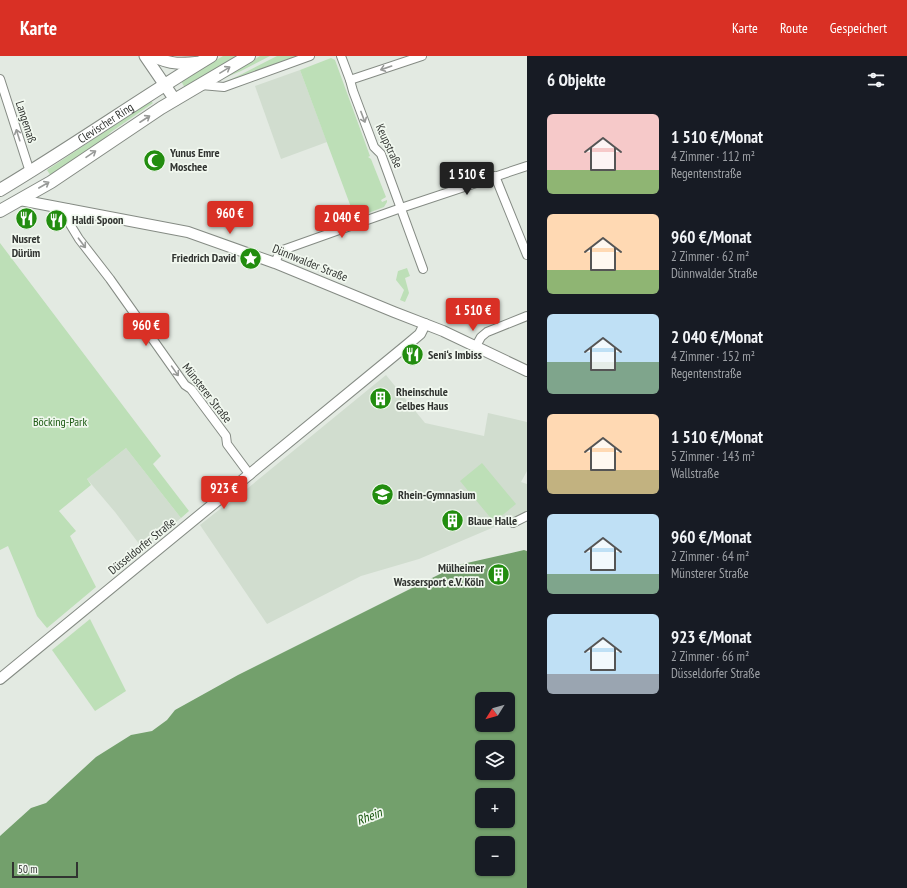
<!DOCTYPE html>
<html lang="de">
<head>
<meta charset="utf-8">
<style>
  :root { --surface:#171b24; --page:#20242c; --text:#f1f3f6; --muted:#9ea1a6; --accent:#d93025 }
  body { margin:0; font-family:"PT Sans Narrow",sans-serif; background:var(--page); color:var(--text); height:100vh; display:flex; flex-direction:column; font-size:15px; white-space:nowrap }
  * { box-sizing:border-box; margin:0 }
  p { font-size:13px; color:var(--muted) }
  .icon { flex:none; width:22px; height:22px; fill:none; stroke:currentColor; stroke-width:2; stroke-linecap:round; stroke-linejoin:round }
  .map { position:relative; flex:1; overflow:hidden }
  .sheet { display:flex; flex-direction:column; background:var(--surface); width:380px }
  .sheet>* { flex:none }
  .needle { width:26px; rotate:233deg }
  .buttons { position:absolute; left:475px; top:636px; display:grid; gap:8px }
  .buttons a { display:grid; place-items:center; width:40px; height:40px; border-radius:6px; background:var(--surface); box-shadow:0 1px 3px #0004; font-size:20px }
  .scale { position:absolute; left:12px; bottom:10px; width:66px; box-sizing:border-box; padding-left:4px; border:2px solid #313431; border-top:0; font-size:11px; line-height:14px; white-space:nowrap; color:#313431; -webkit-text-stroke:3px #f1f8ef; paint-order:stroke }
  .price { position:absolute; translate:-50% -34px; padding:0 9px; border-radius:4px; background:var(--accent); color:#fff; font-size:13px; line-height:26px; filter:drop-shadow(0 1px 2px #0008) }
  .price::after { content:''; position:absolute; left:50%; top:24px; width:12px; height:9px; margin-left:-6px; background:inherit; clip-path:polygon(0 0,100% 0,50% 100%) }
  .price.on { background:#222; color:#fff }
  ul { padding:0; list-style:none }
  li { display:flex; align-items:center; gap:12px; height:100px; padding:0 20px }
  li span { display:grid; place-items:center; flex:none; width:112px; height:80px; border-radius:6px; color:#555 }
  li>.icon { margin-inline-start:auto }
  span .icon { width:48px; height:48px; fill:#fffc; stroke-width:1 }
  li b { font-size:17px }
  h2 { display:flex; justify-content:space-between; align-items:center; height:48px; padding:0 20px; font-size:17px }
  header { display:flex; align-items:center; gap:24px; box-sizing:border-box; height:56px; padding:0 20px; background:var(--accent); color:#fff }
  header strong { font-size:19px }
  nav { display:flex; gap:22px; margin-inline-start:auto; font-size:14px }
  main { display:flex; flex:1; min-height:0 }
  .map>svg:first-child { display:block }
  .built { fill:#d1ddcf }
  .green { fill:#bddfb7 }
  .water { fill:#73a06c; fill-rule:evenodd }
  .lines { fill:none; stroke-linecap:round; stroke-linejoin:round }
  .minor-casing { stroke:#858b84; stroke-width:10 }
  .tertiary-casing { stroke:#858b84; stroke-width:12 }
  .secondary-casing { stroke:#858b84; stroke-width:13 }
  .primary-casing { stroke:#858b84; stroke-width:14 }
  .minor { stroke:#fff; stroke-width:8 }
  .tertiary { stroke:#fff; stroke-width:10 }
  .secondary { stroke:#fff; stroke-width:11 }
  .primary { stroke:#fff; stroke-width:12 }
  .oneway { stroke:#989a98 }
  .labels { text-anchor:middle; stroke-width:3.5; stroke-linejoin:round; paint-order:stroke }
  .street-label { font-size:12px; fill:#313431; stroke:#f1f8ef }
  .poi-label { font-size:12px; font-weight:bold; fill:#313431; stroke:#f1f8ef; text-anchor:start }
  .park-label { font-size:12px; fill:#1d5b14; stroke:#f1f8ef }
  .water-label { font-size:13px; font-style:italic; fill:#17560e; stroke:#f1f8ef }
</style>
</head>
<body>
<header>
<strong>Karte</strong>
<nav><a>Karte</a><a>Route</a><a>Gespeichert</a></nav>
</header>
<main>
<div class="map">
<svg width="527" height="832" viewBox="0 0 527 832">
  <rect width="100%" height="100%" fill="#e3eae2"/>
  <g class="built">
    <path d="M 300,14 L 327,86 L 281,103 L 255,30 Z"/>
    <path d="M 386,319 L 425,367 L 484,380 L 488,357 L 527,366 L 527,415 L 521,426 L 527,428 L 527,457 L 419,503 L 361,520 L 267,568 L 200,469 L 225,449 L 226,450 Z"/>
    <path d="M 126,392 L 181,462 L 143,493 L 115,456 L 87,423 Z"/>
  </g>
  <g class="green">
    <path d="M 223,0 L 236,0 L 185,32 L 181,25 Z"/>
    <path d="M 260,0 L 270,0 L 241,15 L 222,23 Z"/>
    <path d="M 277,0 L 300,0 L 221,28 L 242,18 Z"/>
    <path d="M 331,2 L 335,4 L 370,100 L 368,101 L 371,103 L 386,141 L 381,144 L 382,146 L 387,144 L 387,146 L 384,151 L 355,162 L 300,14 Z"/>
    <path d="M 151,45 L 153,47 L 111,76 L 101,86 L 51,120 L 47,114 Z"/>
    <path d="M 0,187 L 161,400 L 153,408 L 189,455 L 181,462 L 126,392 L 87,423 L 91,429 L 59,455 L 76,475 L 70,480 L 96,531 L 47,572 L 37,560 L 8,490 L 0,494 Z"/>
    <path d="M 407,212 L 410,220 L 405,222 L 409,237 L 405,246 L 400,244 L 404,234 L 396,224 L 398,215 Z"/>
    <path d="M 482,407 L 516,448 L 494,466 L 460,425 Z"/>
    <path d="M 90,563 L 126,635 L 95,655 L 52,594 Z"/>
  </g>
  <path class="water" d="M 524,494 L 527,495 L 527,832 L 0,832 L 0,780 L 31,752 L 46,747 L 96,701 L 131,679 L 152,675 L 167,664 L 175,654 L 238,619 L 458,509 ZM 482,643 L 508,643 L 508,669 L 482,669 ZM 482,691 L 508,691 L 508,717 L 482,717 ZM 482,739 L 508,739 L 508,765 L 482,765 ZM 482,787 L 508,787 L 508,813 L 482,813 Z"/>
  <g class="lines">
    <defs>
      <g id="minor">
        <path d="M 341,0 L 350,24 L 353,35 L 374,91 L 381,98 L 423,213"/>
        <path d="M 0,23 L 30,116"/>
        <path d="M 350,24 L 422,0"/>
        <path d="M 201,29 L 224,31 L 310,0"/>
        <path d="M 495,120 L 527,199"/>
        <path d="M 67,152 L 68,165 L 79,183 L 110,223 L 185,329 L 191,333 L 226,380 L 227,388 L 250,419"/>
        <path d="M 275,207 L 280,195 L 401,152 L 527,110"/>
        <path d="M 476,290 L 481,281 L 487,276 L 527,260"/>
        <path d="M 513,467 L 527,460"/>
      </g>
      <g id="tertiary">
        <path d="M 20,144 L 188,176 L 275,207 L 394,256 L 443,275 L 527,315"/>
        <path d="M 0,623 L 407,289 L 420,278 L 425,268"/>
      </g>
      <g id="secondary">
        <path d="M 145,0 L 175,44"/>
        <path d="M 153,0 C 171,9 182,8 201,6"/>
      </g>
      <g id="primary">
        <path id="s1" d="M 0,134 C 72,91 140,43 211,0"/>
        <path d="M 0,155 L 51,126 L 161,52 L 249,0"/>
      </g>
    </defs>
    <use href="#minor" class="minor-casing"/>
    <use href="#tertiary" class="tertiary-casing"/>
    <use href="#secondary" class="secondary-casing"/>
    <use href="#primary" class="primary-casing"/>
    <use href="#minor" class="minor"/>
    <use href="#tertiary" class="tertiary"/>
    <use href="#secondary" class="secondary"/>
    <use href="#primary" class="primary"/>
  </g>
  <defs><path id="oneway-shaft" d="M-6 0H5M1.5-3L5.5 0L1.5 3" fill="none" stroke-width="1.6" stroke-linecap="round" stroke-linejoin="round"/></defs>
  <g class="oneway">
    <use href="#oneway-shaft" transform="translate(386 12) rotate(161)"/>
    <use href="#oneway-shaft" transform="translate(225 14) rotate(-31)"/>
    <use href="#oneway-shaft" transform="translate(363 61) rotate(69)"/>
    <use href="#oneway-shaft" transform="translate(145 63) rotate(-33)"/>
    <use href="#oneway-shaft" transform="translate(18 79) rotate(-108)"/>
    <use href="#oneway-shaft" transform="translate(91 98) rotate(-34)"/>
    <use href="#oneway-shaft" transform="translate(44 129) rotate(-30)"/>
    <use href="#oneway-shaft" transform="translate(82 187) rotate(53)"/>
    <use href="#oneway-shaft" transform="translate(175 315) rotate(55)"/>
  </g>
  <defs>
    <symbol id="mosque-disc" viewBox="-11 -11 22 22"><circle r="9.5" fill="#228d0f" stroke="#f1f8ef"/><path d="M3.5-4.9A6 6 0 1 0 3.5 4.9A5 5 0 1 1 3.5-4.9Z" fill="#fff"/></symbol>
    <symbol id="restaurant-disc" viewBox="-11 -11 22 22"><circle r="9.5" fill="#228d0f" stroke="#f1f8ef"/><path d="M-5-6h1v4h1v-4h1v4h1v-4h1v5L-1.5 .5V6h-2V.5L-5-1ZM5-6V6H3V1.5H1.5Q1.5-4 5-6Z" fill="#fff"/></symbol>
    <symbol id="sight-disc" viewBox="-11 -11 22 22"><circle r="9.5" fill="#228d0f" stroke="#f1f8ef"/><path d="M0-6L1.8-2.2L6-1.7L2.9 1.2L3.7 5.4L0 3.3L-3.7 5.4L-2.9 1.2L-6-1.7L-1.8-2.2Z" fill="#fff"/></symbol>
    <symbol id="building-disc" viewBox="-11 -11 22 22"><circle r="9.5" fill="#228d0f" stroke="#f1f8ef"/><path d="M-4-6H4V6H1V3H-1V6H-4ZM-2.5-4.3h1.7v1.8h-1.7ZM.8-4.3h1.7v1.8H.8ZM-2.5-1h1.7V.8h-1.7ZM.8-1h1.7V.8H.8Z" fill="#fff"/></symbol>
    <symbol id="school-disc" viewBox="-11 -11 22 22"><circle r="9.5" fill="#228d0f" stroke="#f1f8ef"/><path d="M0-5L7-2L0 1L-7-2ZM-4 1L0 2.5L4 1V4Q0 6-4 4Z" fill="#fff"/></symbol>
  </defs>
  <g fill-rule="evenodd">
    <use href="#mosque-disc" x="142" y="92" width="25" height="25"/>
    <use href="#restaurant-disc" x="14" y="150" width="25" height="25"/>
    <use href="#restaurant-disc" x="44" y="152" width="25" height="25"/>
    <use href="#sight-disc" x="238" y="190" width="25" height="25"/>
    <use href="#restaurant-disc" x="400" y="286" width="25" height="25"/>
    <use href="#building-disc" x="368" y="330" width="25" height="25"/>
    <use href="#school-disc" x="370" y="426" width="25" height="25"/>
    <use href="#building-disc" x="440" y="452" width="25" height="25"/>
    <use href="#building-disc" x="486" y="506" width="25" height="25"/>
  </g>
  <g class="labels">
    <g class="street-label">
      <text transform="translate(26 66) rotate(72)" y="4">Langemaß</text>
      <text dy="4" stroke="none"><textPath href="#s1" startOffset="125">Clevischer Ring</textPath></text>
      <text transform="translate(389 90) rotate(65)" y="4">Keupstraße</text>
      <text transform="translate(310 207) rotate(22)" y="4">Dünnwalder Straße</text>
      <text transform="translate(207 337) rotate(52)" y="4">Münsterer Straße</text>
      <text transform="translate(142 490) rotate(-39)" y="4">Düsseldorfer Straße</text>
    </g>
    <g class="poi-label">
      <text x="170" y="101">Yunus Emre<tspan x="170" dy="14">Moschee</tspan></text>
      <text x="72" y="168">Haldi Spoon</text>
      <text x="26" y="187" text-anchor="middle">Nusret<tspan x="26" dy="14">Dürüm</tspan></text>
      <text x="236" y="206" text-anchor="end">Friedrich David</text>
      <text x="428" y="303">Seni‘s Imbiss</text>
      <text x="396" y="340">Rheinschule<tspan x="396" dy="14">Gelbes Haus</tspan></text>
      <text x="398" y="443">Rhein-Gymnasium</text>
      <text x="468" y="469">Blaue Halle</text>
      <text x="484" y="516" text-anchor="end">Mülheimer<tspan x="484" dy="14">Wassersport e.V. Köln</tspan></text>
    </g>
    <g class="park-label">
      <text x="60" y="370">Böcking-Park</text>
    </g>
    <g class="water-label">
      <text transform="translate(369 760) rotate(-21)" y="5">Rhein</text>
    </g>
  </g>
</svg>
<div class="buttons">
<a><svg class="needle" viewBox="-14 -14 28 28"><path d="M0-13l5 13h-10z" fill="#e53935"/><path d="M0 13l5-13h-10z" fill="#9ea1a6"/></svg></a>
<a><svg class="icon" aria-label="layers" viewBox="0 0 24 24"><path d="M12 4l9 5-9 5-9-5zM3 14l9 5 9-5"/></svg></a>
<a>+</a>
<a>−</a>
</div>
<div class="scale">50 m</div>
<b class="price on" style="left:467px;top:140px">1 510 €</b>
<b class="price" style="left:230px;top:179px">960 €</b>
<b class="price" style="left:342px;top:183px">2 040 €</b>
<b class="price" style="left:473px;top:276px">1 510 €</b>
<b class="price" style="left:146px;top:291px">960 €</b>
<b class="price" style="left:224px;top:454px">923 €</b>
</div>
<section class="sheet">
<h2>6 Objekte<svg class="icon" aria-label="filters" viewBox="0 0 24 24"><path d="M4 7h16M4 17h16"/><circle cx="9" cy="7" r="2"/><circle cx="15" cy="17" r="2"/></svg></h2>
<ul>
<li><span style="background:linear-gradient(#f6c9c9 70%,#8fb573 0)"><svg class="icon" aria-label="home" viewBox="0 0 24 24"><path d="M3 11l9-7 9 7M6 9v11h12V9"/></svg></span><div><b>1 510 €/Monat</b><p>4 Zimmer · 112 m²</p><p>Regentenstraße</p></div></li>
<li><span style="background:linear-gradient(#ffd9b3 70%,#8fb573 0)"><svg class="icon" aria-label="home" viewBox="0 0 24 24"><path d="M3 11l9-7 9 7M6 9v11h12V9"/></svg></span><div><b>960 €/Monat</b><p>2 Zimmer · 62 m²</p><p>Dünnwalder Straße</p></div></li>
<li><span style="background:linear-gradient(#bfe0f5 60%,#7fa58c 0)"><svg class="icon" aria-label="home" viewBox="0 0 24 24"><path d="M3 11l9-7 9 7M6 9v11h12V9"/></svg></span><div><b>2 040 €/Monat</b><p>4 Zimmer · 152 m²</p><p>Regentenstraße</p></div></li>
<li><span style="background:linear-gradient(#ffd9b3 70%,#c2b280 0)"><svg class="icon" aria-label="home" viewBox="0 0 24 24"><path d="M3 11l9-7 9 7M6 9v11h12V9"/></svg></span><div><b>1 510 €/Monat</b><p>5 Zimmer · 143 m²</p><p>Wallstraße</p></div></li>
<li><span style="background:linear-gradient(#bfe0f5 75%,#7fa58c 0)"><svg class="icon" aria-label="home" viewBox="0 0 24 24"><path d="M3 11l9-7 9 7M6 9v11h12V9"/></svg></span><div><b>960 €/Monat</b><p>2 Zimmer · 64 m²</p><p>Münsterer Straße</p></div></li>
<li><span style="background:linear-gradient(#bfe0f5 75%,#9aa5b1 0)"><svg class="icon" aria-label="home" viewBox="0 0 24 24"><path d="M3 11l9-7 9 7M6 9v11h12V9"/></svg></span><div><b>923 €/Monat</b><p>2 Zimmer · 66 m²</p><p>Düsseldorfer Straße</p></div></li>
</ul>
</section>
</main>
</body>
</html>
